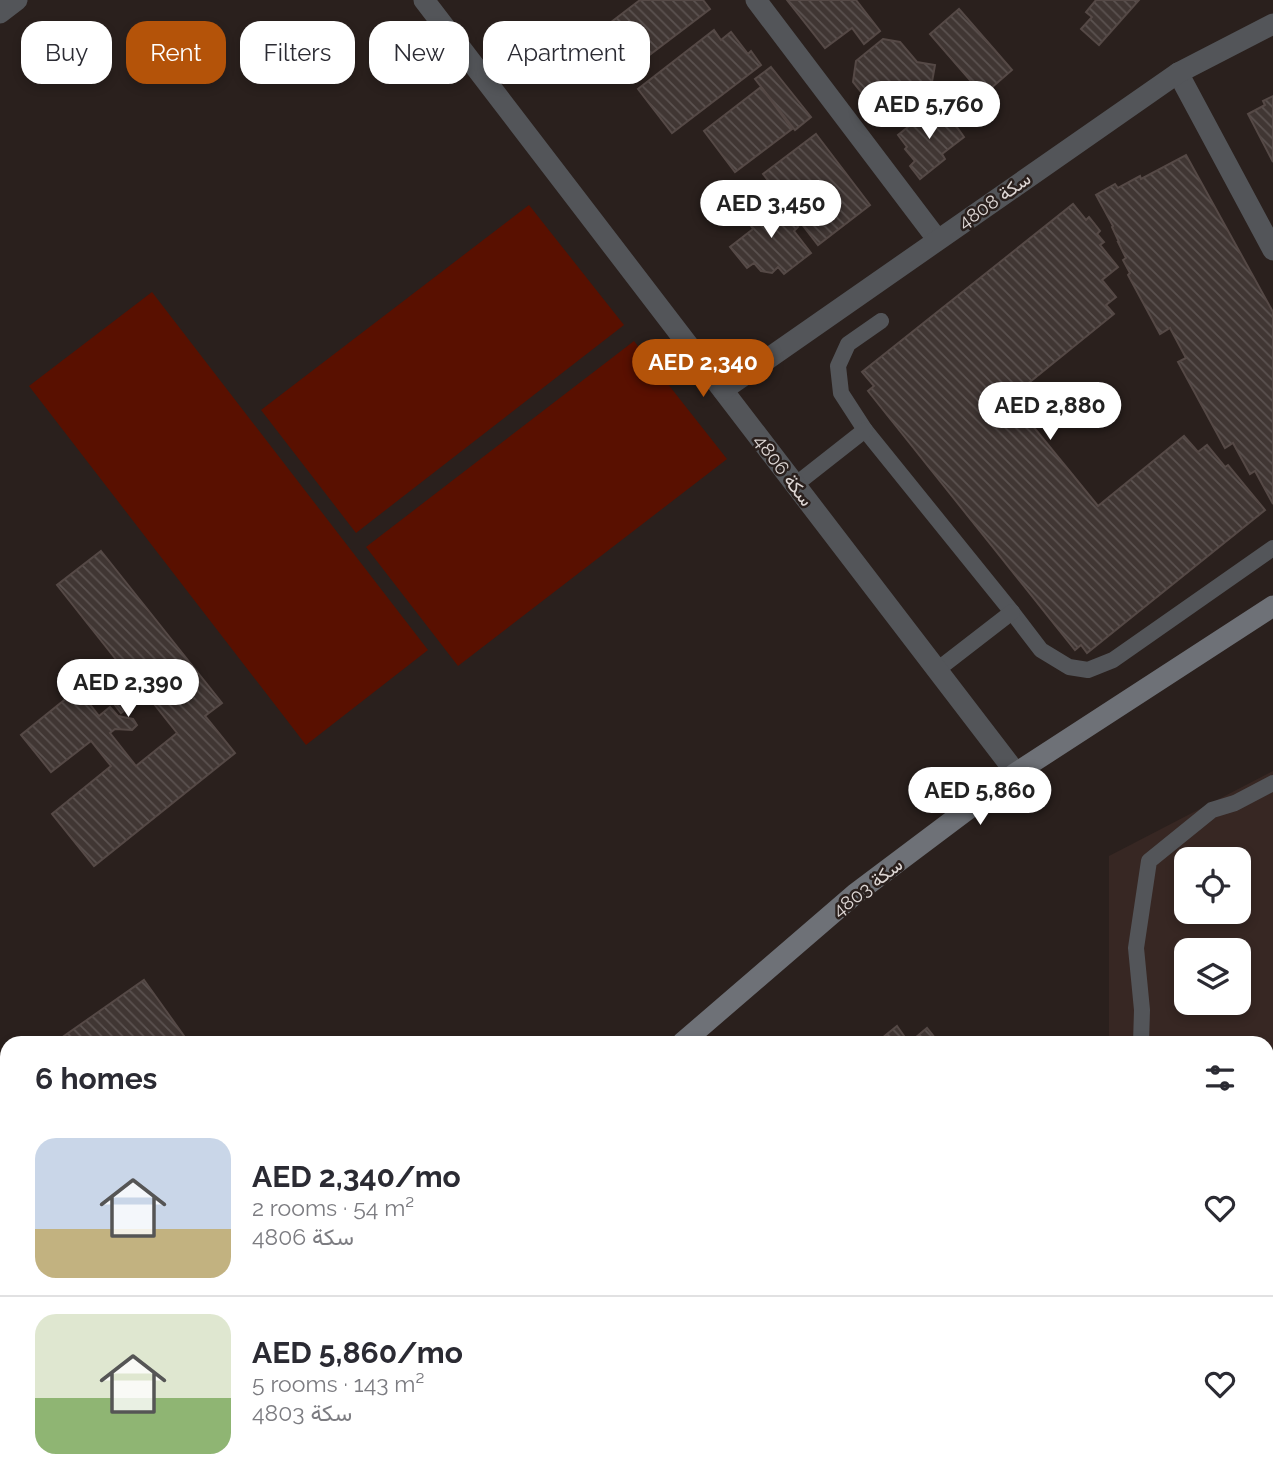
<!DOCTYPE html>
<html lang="en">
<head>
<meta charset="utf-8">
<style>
  :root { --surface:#fff; --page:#f7f7f7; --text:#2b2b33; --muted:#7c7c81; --line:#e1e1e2; --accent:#b45309 }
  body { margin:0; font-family:Raleway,Vazirmatn,sans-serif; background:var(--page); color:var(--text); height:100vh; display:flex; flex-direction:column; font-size:26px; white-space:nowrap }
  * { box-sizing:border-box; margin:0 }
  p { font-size:23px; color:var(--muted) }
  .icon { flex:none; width:38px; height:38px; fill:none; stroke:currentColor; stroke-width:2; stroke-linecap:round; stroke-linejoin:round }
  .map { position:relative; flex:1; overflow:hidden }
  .details { position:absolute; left:0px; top:1036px; width:1274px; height:448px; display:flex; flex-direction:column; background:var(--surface); border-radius:21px 21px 0 0; box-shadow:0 4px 10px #0003 }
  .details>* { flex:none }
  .hud { position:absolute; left:21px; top:21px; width:700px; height:63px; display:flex; gap:14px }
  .controls { position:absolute; left:1174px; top:847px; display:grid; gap:14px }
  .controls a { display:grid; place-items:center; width:77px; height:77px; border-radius:14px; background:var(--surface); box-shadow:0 4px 10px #0003; font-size:35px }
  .price { position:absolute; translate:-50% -60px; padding:0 16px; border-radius:24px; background:#fff; color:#222; font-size:23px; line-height:46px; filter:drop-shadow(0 2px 4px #0008) }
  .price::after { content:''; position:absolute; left:50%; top:42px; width:21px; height:16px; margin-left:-10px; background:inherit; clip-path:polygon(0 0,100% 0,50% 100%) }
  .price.active { background:var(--accent); color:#fff }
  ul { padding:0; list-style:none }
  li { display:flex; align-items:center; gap:21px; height:175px; padding:0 35px }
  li+li { border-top:2px solid var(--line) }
  li span { display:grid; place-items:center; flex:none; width:196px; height:140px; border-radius:21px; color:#555 }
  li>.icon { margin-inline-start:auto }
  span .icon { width:84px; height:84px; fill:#fffc; stroke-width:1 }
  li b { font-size:30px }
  h2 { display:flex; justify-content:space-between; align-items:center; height:84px; padding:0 35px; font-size:30px }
  .tag { padding:0 24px; border-radius:21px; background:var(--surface); box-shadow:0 4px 10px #0003; font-size:24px; line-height:63px }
  .tag.active { background:var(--accent); color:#fff }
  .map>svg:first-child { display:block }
  .built { fill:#372723; fill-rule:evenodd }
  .green { fill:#591000 }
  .building { fill:url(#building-back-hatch); stroke:#554946; stroke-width:2 }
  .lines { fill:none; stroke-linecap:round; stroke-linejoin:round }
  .lane { stroke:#535559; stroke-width:16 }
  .street { stroke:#535559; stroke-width:21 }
  .secondary { stroke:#6e7177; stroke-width:21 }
  .labels { text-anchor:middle; stroke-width:5; stroke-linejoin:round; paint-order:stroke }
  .street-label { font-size:19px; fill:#ddd6d4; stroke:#2a201d }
</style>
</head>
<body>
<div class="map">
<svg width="1273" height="1484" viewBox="0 0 1273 1484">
  <defs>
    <pattern id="building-back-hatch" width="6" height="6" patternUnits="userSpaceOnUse" patternTransform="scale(1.75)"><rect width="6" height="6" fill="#403633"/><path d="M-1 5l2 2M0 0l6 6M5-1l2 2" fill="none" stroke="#5b5250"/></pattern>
  </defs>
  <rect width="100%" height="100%" fill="#2a201d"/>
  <path class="built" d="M 1273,771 L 1273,1484 L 1108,1484 L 1108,1477 L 1267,1477 L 1267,1043 L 1109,1043 L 1109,856 ZM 1186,859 L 1239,859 L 1239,912 L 1186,912 ZM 1186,950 L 1239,950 L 1239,1003 L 1186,1003 Z"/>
  <g class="green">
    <path d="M 529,205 L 624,325 L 356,533 L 261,410 Z"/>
    <path d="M 152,292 L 428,650 L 306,745 L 29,386 Z"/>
    <path d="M 634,341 L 727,459 L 458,666 L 366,547 Z"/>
  </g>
  <g class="building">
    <path d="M 640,0 L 703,0 L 710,9 L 623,75 L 614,63 L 610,66 L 597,49 L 600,46 L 593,36 Z"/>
    <path d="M 787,0 L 856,0 L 880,31 L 864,44 L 852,28 L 825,48 Z"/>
    <path d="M 1096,0 L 1139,0 L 1099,45 L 1081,29 L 1092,17 L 1086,12 Z"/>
    <path d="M 959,9 L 1012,70 L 983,95 L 930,34 Z"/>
    <path d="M 714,30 L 721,40 L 731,32 L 748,54 L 751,51 L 761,65 L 672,133 L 638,89 Z"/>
    <path d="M 883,39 L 900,42 L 917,62 L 935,65 L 932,82 L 894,112 L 874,108 L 853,82 L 856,61 Z"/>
    <path d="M 771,67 L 811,117 L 795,130 L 755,79 Z"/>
    <path d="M 761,87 L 792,129 L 735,172 L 704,131 Z"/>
    <path d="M 1273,96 L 1273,162 L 1248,114 L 1265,105 L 1263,101 Z"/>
    <path d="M 933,107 L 943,119 L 945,117 L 951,125 L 954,123 L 964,137 L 942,154 L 945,159 L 920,179 L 910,166 L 915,161 L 905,149 L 907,147 L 898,135 Z"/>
    <path d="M 816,134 L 870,205 L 818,245 L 763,174 Z"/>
    <path d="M 1186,155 L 1273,312 L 1273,504 L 1255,471 L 1250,474 L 1233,443 L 1225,448 L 1178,362 L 1186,358 L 1170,328 L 1160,334 L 1128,275 L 1130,273 L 1123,260 L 1126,258 L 1118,242 L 1119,242 L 1112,227 L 1113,226 L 1096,195 L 1115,184 L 1118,188 L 1140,176 L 1141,179 Z"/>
    <path d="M 775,196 L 798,227 L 794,231 L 811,253 L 784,274 L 778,267 L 772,273 L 761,271 L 754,263 L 747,268 L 730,247 L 753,229 L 746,219 Z"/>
    <path d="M 1073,204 L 1086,220 L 1089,217 L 1100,231 L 1097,234 L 1104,242 L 1100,245 L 1118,267 L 1102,280 L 1116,297 L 1106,305 L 1114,314 L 1010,398 L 1098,506 L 1184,436 L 1198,452 L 1207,445 L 1225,467 L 1228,465 L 1265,510 L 1087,653 L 1081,645 L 1075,650 L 868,391 L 874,386 L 862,372 Z"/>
    <path d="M 101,551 L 222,703 L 205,716 L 235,753 L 94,866 L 52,814 L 111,766 L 91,741 L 51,772 L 21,735 L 78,689 L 99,716 L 110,707 L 118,716 L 133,719 L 137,725 L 132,730 L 115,729 L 110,733 L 136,766 L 177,733 L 146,694 L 121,713 L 114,704 L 137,686 L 57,585 Z"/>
    <path d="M 144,980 L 189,1043 L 54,1043 Z"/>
    <path d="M 897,1026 L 909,1043 L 927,1028 L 939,1043 L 876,1043 Z"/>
    <path d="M 0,1318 L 7,1327 L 7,1415 L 0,1410 Z"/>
  </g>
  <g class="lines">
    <g class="lane">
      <path d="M 881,321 L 848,344 L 838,366 L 841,393 L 865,430 L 1012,612 L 1041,650 L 1069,667 L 1088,670 L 1113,660 L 1273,548"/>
      <path d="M 795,485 L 865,430"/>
      <path d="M 937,670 L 1012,612"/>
      <path d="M 1141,1043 L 1142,1010 L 1136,948 L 1149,861 L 1212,810 L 1235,803 L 1273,783"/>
      <path d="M 0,1454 L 7,1457"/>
      <path d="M 1236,1477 L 1241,1484"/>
      <path d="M 83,1484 L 92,1477"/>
      <path d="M 913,1484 L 919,1477"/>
    </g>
    <g class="street">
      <path d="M 424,0 L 1016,773"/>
      <path d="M 756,0 L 937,239"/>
      <path d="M 0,13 L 17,0"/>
      <path d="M 1178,73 L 1273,250"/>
      <path d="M 723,390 L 1178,73 L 1273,24"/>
    </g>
    <g class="secondary">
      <path d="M 682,1043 L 855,894 L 1016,773 L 1273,606"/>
      <path d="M 166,1484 L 174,1477"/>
    </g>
  </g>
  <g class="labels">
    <g class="street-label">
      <text transform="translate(994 200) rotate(-35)" y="7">سكة 4808</text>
      <text transform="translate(784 470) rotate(53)" y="7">سكة 4806</text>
      <text transform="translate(867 887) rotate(-38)" y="7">سكة 4803</text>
    </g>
  </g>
</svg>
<div class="controls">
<a><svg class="icon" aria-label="locate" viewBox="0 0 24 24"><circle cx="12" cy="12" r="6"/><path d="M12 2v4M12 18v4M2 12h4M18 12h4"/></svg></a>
<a><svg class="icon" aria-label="layers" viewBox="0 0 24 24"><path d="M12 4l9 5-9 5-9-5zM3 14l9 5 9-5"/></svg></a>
</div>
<b class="price" style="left:929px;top:141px">AED 5,760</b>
<b class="price" style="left:771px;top:240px">AED 3,450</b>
<b class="price active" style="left:703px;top:399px">AED 2,340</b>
<b class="price" style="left:1050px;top:442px">AED 2,880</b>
<b class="price" style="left:128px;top:719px">AED 2,390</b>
<b class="price" style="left:980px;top:827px">AED 5,860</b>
<div class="hud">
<a class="tag">Buy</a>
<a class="tag active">Rent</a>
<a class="tag">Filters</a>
<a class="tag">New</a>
<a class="tag">Apartment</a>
</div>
<section class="details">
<h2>6 homes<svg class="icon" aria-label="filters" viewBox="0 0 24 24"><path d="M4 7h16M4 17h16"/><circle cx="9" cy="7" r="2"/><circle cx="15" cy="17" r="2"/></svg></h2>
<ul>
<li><span style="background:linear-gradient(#c9d6e8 65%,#c2b280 0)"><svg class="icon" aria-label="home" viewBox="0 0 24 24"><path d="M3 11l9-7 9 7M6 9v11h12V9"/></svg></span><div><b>AED 2,340/mo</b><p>2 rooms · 54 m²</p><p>سكة 4806</p></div><svg class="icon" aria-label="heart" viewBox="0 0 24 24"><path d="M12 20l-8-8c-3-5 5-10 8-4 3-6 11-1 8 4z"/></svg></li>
<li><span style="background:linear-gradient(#dfe7d0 60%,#8fb573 0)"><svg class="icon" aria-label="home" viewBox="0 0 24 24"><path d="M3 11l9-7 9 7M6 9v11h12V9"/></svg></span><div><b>AED 5,860/mo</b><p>5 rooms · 143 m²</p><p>سكة 4803</p></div><svg class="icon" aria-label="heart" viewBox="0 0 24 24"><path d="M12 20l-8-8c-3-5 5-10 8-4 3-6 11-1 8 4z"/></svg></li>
</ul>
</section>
</div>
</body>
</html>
